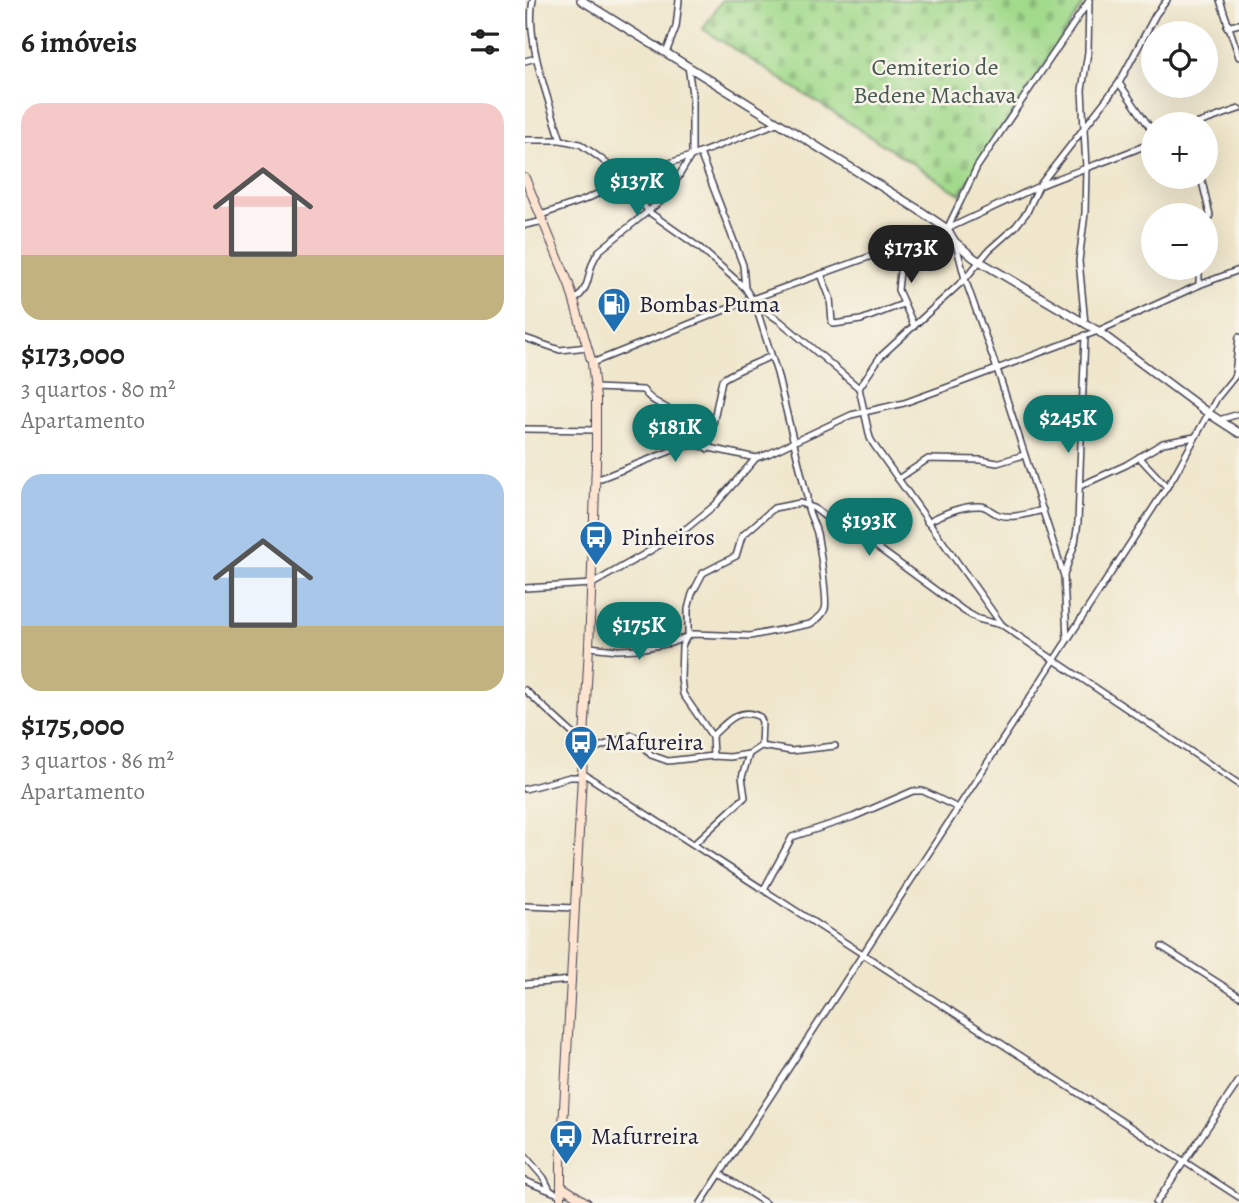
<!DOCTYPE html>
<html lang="pt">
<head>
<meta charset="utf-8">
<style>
  :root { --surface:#fff; --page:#f2f2f2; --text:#222; --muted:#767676; --accent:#0f766e }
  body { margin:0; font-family:Alegreya,serif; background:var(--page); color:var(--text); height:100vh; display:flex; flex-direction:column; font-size:26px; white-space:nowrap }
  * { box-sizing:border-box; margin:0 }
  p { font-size:23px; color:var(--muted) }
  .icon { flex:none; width:38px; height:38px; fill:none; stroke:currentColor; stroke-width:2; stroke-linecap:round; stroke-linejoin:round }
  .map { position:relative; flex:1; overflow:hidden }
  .panel { display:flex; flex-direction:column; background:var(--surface); width:525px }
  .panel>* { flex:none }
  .fabs { position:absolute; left:616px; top:21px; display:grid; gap:14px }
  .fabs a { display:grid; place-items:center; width:77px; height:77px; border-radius:50%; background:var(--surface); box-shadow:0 7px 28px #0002; font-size:35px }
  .price { position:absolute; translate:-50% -60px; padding:0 16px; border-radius:24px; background:var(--accent); color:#fff; font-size:23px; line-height:46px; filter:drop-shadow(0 2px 4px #0008) }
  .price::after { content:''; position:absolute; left:50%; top:42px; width:21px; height:16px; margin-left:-10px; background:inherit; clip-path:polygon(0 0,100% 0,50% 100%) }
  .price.selected { background:#222; color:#fff }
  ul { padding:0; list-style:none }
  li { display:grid; align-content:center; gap:14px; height:371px; padding:0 21px }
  li span { display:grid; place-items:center; height:217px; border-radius:21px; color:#555 }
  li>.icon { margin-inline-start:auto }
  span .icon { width:126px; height:126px; fill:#fffc; stroke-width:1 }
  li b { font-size:30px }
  h2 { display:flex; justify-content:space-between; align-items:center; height:84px; padding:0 21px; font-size:30px }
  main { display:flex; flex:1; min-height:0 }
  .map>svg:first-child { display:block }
  .cemetery { fill:url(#cemetery-stones); stroke:#627e64; stroke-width:2 }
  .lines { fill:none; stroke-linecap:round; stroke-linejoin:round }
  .minor-casing { stroke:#413f51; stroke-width:8 }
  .tertiary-casing { stroke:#413f51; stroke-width:10 }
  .secondary-casing { stroke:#413f51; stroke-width:10 }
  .minor { stroke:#fff; stroke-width:5 }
  .tertiary { stroke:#fff; stroke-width:7 }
  .secondary { stroke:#fde4d1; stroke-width:8 }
  .labels { text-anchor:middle; stroke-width:5; stroke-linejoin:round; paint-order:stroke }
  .park-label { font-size:24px; fill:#485953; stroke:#f7f3e8 }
  .poi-label { font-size:24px; fill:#22223b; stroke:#f7f3e8; text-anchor:start }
</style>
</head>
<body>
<main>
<section class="panel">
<h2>6 imóveis<svg class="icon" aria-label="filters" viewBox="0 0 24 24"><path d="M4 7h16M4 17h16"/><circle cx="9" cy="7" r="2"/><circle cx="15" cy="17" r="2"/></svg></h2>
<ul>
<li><span style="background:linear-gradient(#f6c9c9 70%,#c2b280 0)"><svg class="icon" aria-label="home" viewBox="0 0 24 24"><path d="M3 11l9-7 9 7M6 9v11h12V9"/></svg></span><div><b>$173,000</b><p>3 quartos · 80 m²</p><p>Apartamento</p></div></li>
<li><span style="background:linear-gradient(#a9c7e8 70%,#c2b280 0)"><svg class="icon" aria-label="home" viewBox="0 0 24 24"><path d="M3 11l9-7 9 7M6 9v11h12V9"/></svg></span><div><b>$175,000</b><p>3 quartos · 86 m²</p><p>Apartamento</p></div></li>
</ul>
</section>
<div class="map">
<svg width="714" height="1203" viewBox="0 0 714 1203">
  <defs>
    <pattern id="cemetery-stones" width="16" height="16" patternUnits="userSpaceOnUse" patternTransform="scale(1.75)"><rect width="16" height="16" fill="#a2da8c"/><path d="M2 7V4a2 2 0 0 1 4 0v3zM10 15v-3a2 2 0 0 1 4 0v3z" fill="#8bbb7a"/></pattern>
  </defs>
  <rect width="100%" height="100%" fill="#f7f3e8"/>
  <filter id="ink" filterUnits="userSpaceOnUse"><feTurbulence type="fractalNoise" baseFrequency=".0143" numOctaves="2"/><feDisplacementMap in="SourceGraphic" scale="14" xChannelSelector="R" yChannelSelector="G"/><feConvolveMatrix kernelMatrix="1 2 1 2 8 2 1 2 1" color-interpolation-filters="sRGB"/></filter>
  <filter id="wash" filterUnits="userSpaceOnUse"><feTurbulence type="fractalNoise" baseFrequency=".00686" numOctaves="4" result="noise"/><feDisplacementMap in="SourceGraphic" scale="28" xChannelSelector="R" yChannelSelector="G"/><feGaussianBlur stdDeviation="1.57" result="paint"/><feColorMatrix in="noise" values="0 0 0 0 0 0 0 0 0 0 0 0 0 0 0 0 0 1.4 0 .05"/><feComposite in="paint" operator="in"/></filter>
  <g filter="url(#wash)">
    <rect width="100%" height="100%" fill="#efe6cb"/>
    <path class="cemetery" d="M 197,0 L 561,0 L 435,194 L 178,29 Z"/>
  </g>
  <g filter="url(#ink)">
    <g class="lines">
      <defs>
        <g id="minor">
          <path d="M 8,0 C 0,40 24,101 36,140"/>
          <path d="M 695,0 L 714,57"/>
          <path d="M 702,27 L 714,24"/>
          <path d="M 141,53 L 151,27 L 154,0"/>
          <path d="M 0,61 L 11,58"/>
          <path d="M 594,83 L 628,132"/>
          <path d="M 671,124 L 714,109"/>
          <path d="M 0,140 L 36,140 L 55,144 L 75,158 L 92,172 L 124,212 L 175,248 L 220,288 L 230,304 L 252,373 L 282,497 C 281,511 288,519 292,533 C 294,543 303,602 300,609 C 298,616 291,620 285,624 L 225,636 L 168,634 L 146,643 L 113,649 L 93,650 L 64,647"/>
          <path d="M 628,142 C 591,159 552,170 514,186 L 502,212 L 491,226 L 464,250 L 440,279 L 355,357 L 334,388 L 345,438 L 349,445 L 477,625 L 714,784"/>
          <path d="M 175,153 L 218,265 L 220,288"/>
          <path d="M 676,177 L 685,215 L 681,227"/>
          <path d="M 16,215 L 59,200 L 126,169 L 175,153 L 252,123"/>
          <path d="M 0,225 L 19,221"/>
          <path d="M 422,229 L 452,167 L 564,1"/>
          <path d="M 378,244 L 373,290 L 389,326"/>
          <path d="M 431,244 L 440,279 L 472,369 L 539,576 L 542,640"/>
          <path d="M 296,274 L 305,298 L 307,322 L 309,324 L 336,320 L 378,304"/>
          <path d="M 674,285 L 674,268"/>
          <path d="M 49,301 C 70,283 59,271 74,251 L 142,196 L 167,154 L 167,94 L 163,66"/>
          <path d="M 230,304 L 255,321 L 334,388"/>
          <path d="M 560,324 L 554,261 L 560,213 L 561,168 L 557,90 L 563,52 L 564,0"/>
          <path d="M 0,338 L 35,350 L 63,347"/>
          <path d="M 67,363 L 227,299 L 422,229 L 514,186 L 594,83 L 631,14 L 642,0"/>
          <path d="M 710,374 L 714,337"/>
          <path d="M 69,388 L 118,390 C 129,405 136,402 148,413 C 158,422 164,434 171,445"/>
          <path d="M 694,420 L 714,414"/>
          <path d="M 0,429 L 72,430"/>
          <path d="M 183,449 L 197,380 C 206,372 233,363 246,356"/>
          <path d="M 614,457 L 642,487"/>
          <path d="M 373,479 L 403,459 L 456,460 L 472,463 L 499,455"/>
          <path d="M 71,480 L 156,447 L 171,445 L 231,458 L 243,454 L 326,415 L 379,403 L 426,386 L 573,331 L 674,285 L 714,270"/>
          <path d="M 555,486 L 601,465 L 638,443 L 670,437"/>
          <path d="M 402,522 C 418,514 437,505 455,506 C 463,506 467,513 474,515 C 488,519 505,513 518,510"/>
          <path d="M 539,575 L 550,543 L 553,522 L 560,335"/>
          <path d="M 0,588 L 67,584 L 118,555 L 162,528 L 190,505 L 231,458"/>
          <path d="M 0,690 L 57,742"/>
          <path d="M 187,736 C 202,722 214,706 235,717 L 237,722 L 236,746"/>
          <path d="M 57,753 L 107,735 L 113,738 L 126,755 L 143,761 L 188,756 L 205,757 L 224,754 L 236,746 L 266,751 L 310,746"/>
          <path d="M 188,756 L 187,736 L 158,694 L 156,678 L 157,646 L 163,634 L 163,609 L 167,594 L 178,573 L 211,556 L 217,536 L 249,508 L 275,503 L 289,508 L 308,523 L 345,542 L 439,611 L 453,619 L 477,625"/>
          <path d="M 56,772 L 714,1197"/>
          <path d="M 0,789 L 45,777 L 56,777"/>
          <path d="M 169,844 L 220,797 L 217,777 L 224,754"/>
          <path d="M 239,889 L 267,837 L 328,817 L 388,791 L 398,791 L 433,808"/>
          <path d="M 0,906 L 50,908"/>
          <path d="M 637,947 L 714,996"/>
          <path d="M 0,984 L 47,980"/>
          <path d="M 0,1156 L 19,1178 L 25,1190"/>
          <path d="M 195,1174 L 240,1203"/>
          <path d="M 0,1181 L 36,1195"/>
          <path d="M 176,1203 L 649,476 L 692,398 L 714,371"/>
          <path d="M 631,1203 L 714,1081"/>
        </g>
        <path id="tertiary" d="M 56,0 L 394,210 L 422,229 L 430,242 L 449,258 L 573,331 L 683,413 L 714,433"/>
        <g id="secondary">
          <path d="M 0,178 L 44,284 L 67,363 L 71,399 L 71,464 L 64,647 L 36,1164 L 36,1203"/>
          <path d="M 36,1186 L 62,1203"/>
        </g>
      </defs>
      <use href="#minor" class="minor-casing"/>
      <use href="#tertiary" class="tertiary-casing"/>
      <use href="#secondary" class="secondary-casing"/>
      <use href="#minor" class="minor"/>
      <use href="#tertiary" class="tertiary"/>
      <use href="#secondary" class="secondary"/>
    </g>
  </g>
  <defs>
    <symbol id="fuel-pin" viewBox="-11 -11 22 30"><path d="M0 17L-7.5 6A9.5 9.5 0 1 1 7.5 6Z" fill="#1f6fb2" stroke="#f7f3e8"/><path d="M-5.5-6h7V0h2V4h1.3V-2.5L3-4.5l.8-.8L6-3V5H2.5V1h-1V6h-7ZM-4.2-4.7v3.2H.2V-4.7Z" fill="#fff"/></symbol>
    <symbol id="bus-pin" viewBox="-11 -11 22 30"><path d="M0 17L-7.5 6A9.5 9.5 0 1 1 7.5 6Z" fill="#1f6fb2" stroke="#f7f3e8"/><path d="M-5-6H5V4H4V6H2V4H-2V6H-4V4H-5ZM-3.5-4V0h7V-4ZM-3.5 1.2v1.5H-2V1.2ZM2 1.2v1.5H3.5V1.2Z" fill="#fff"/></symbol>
  </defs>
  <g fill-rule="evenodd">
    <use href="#fuel-pin" x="70" y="285" width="38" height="52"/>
    <use href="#bus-pin" x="52" y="518" width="38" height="52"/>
    <use href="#bus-pin" x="37" y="723" width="38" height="52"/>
    <use href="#bus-pin" x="22" y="1117" width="38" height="52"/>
  </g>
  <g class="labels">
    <g class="park-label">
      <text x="410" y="75">Cemiterio de<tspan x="410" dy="28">Bedene Machava</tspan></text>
    </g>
    <g class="poi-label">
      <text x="114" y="312">Bombas Puma</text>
      <text x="96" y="545">Pinheiros</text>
      <text x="80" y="750">Mafureira</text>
      <text x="66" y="1144">Mafurreira</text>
    </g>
  </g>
</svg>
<div class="fabs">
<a><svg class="icon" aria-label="locate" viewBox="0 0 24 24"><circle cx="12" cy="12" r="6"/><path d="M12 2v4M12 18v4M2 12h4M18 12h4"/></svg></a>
<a>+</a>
<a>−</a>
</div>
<b class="price" style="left:112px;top:218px">$137K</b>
<b class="price selected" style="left:386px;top:285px">$173K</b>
<b class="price" style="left:543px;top:455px">$245K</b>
<b class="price" style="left:150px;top:464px">$181K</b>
<b class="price" style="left:344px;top:558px">$193K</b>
<b class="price" style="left:114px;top:662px">$175K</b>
</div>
</main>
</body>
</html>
